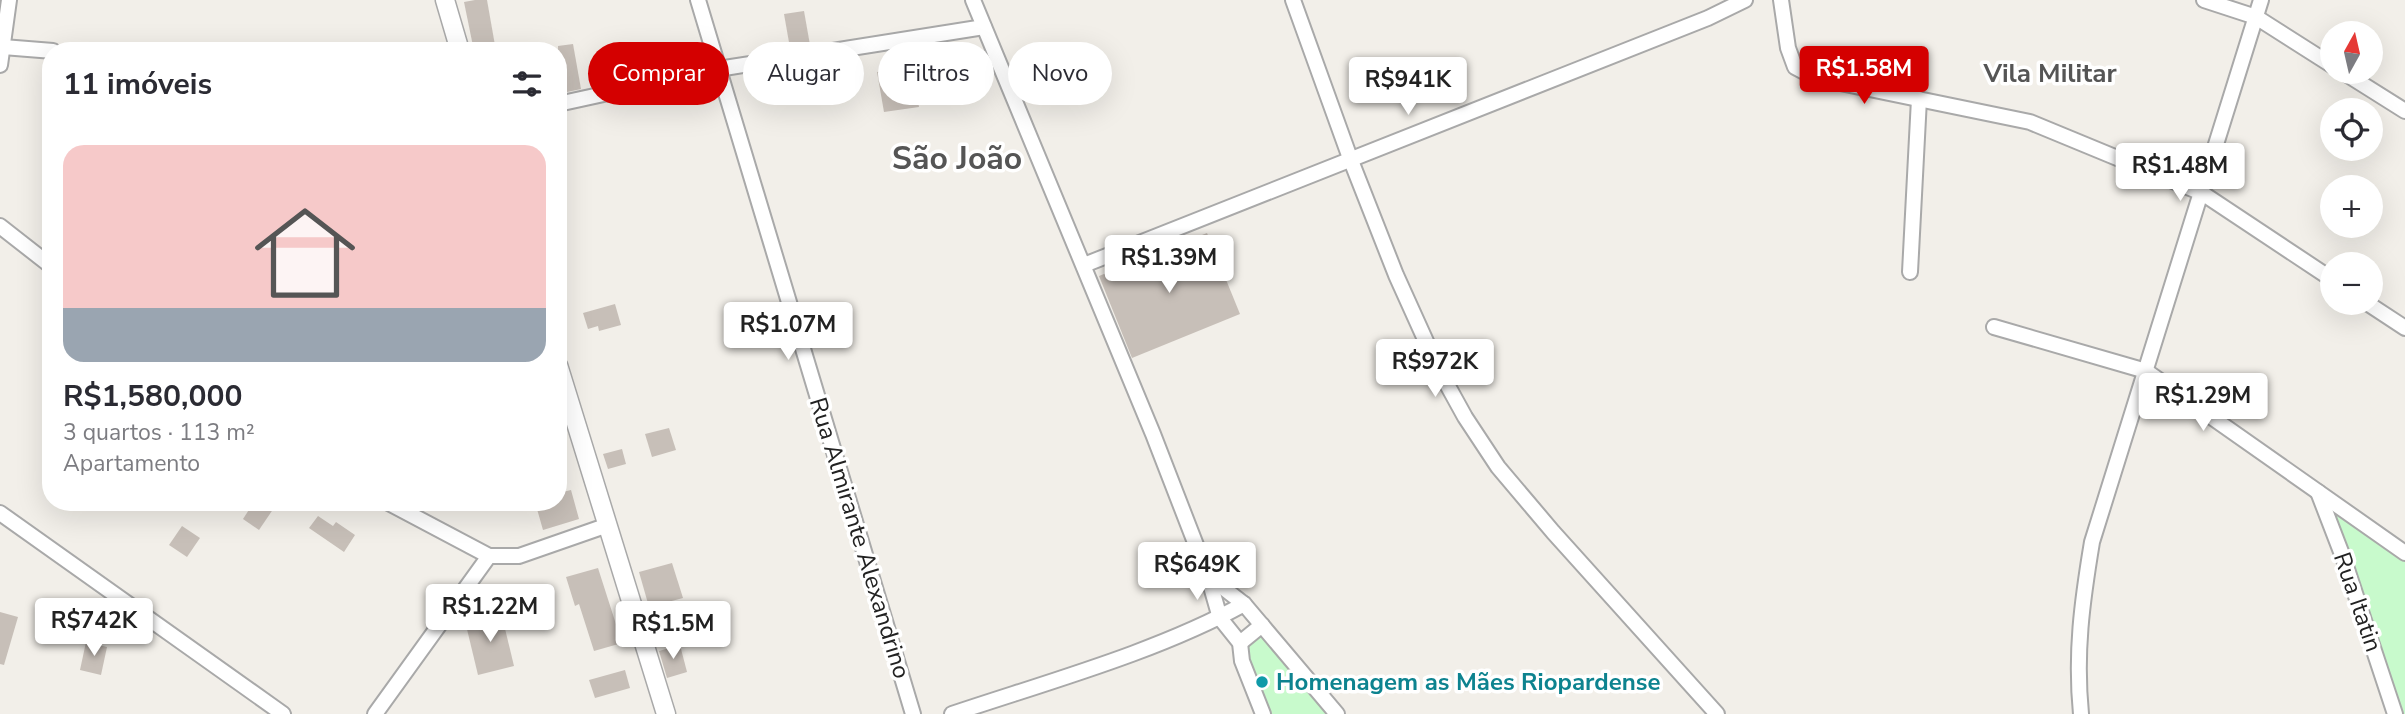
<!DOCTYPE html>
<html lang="pt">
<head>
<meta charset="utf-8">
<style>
  :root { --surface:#fff; --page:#f2f2f3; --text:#2b2b33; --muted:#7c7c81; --accent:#d40000 }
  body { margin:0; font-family:"Nunito Sans",sans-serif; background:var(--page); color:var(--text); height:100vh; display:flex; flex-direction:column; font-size:26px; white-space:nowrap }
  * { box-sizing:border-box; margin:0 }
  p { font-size:23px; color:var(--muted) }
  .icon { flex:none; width:38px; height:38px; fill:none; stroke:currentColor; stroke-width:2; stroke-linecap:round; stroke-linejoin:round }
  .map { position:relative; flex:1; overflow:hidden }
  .sheet { position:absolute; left:42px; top:42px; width:525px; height:469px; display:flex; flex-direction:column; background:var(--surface); border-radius:28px; box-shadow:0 7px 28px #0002 }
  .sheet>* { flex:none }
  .hud { position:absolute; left:588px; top:42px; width:665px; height:63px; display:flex; gap:14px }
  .needle { width:46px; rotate:8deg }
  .controls { position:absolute; left:2320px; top:21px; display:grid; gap:14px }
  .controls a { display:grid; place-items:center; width:63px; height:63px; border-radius:50%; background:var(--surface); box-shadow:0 7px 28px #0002; font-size:35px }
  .price { position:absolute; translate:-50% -60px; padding:0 16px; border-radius:7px; background:#fff; color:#222; font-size:23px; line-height:46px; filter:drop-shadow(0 2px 4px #0008) }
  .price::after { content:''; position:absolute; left:50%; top:42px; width:21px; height:16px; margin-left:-10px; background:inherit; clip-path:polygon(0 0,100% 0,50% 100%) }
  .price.current { background:var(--accent); color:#fff }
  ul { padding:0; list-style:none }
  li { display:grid; align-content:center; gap:14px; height:371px; padding:0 21px }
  li span { display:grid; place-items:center; height:217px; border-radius:21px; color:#555 }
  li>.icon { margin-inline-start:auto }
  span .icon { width:126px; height:126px; fill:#fffc; stroke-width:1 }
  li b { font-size:30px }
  h2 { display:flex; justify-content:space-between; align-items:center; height:84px; padding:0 21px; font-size:30px }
  .chip { padding:0 24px; border-radius:32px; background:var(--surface); box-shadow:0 7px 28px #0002; font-size:24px; line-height:63px }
  .chip.current { background:var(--accent); color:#fff }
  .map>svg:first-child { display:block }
  .park { fill:#c8facc }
  .building { fill:#c7bfb8 }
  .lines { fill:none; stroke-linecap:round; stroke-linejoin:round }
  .minor-casing { stroke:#a9a9a9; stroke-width:18 }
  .tertiary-casing { stroke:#a9a9a9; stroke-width:21 }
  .minor { stroke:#fff; stroke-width:14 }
  .tertiary { stroke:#fff; stroke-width:18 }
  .culture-dot { fill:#0f9aa8; stroke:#fff; stroke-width:2.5 }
  .labels { text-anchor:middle; stroke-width:7; stroke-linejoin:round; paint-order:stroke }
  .street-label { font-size:24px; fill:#222; stroke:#fff }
  .culture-label { font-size:24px; font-weight:bold; fill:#0d838f; stroke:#fff; text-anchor:start }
  .neighbourhood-label { font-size:26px; font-weight:bold; fill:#555; stroke:#fff }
  .district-label { font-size:32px; font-weight:bold; fill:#555; stroke:#fff }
</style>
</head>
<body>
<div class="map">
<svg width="2405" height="714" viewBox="0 0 2405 714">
  <rect width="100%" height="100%" fill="#f2efe9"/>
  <g class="park">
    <path d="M 2320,495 L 2405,555 L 2405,714 L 2396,714 Z"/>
    <path d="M 1262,627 L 1336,714 L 1264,714 L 1241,643 Z"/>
  </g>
  <g class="building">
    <path d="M 475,0 L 487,0 L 496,51 L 474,51 L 464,2 Z"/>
    <path d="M 804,11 L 810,45 L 790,48 L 784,14 Z"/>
    <path d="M 573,44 L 581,89 L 558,94 L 558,46 Z"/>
    <path d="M 912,66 L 919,107 L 884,112 L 877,72 Z"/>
    <path d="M 1207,233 L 1240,314 L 1132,358 L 1099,276 Z"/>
    <path d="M 615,304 L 621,325 L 599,331 L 598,326 L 588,329 L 583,313 Z"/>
    <path d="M 669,428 L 676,450 L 652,457 L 645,434 Z"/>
    <path d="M 622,449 L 626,464 L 608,469 L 603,454 Z"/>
    <path d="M 571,490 L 579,519 L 543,530 L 535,502 L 558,502 L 558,493 Z"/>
    <path d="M 254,502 L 278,502 L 259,530 L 243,519 Z"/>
    <path d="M 318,516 L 333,526 L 336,522 L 355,535 L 344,552 L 309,528 Z"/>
    <path d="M 182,526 L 200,538 L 187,557 L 169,545 Z"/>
    <path d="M 672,563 L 683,598 L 649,607 L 639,572 Z"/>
    <path d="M 598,568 L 622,643 L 594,651 L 579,604 L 575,606 L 566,577 Z"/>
    <path d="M 0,612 L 18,617 L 4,665 L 0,664 Z"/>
    <path d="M 501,612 L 514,666 L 478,675 L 465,621 Z"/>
    <path d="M 86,642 L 107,647 L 101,675 L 80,670 Z"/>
    <path d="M 680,645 L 687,672 L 667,678 L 659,651 Z"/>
    <path d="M 625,670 L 630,688 L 595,698 L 589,680 Z"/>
  </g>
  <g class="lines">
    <defs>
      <g id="minor">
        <path d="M 698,0 L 913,714"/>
        <path d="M 973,0 L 1153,434 L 1208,576 L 1220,618 L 1240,643 L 1242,661 L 1263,714"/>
        <path d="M 1293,0 L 1350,158 L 1396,275 L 1438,368 L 1465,417 L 1498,467 L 1553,532 L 1717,714"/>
        <path d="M 1781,0 L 1788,48 L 1795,67 L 1816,78 L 2030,122 L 2202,193 L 2333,280"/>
        <path d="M 2204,0 L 2256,17 L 2333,66"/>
        <path d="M 3,47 L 53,51"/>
        <path d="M 0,65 L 9,0"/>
        <path d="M 2343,72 L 2405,111"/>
        <path d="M 558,104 L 718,69 L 984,27"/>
        <path d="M 0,226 L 51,266"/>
        <path d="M 1084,265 L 1708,18 L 1745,0"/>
        <path d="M 1910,272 L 1919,99"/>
        <path d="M 2367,303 L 2405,328"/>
        <path d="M 1994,327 L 2146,371 L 2405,553"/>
        <path d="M 2318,492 L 2343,557 L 2395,714"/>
        <path d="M 387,502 L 489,556"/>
        <path d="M 0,513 L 283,714"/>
        <path d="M 1208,576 L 1244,604 L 1337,714"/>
        <path d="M 1240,643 L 1262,625"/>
        <path d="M 375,714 L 489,556 L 519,556 L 608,525"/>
        <path d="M 952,714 C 1047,682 1157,652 1244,604"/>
        <path d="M 2081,714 C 2075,653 2082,602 2092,542 L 2261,0"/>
      </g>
      <g id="tertiary">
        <path d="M 445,0 L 460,51"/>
        <path d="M 558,365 L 666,714"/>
      </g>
    </defs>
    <use href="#minor" class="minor-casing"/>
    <use href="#tertiary" class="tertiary-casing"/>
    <use href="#minor" class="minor"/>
    <use href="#tertiary" class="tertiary"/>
  </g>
  <circle class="culture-dot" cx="1262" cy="682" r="7"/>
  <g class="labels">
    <g class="street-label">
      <text transform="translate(860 538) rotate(73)" y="8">Rua Almirante Alexandrino</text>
      <text transform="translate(2358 602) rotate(71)" y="8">Rua Itatin</text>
    </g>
    <g class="culture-label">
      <text x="1276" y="690">Homenagem as Mães Riopardense</text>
    </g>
    <g class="neighbourhood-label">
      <text x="2050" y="82">Vila Militar</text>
    </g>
    <g class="district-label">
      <text x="957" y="169">São João</text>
    </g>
  </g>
</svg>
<div class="controls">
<a><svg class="needle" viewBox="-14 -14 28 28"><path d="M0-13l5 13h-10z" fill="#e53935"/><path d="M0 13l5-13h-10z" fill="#7c7c81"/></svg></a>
<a><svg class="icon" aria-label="locate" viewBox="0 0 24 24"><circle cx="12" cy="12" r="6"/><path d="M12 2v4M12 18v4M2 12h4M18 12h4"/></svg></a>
<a>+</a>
<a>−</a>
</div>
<b class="price current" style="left:1864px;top:106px">R$1.58M</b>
<b class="price" style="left:1408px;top:117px">R$941K</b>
<b class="price" style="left:2180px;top:203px">R$1.48M</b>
<b class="price" style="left:1169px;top:295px">R$1.39M</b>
<b class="price" style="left:788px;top:362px">R$1.07M</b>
<b class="price" style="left:1435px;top:399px">R$972K</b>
<b class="price" style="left:2203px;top:433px">R$1.29M</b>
<b class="price" style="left:1197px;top:602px">R$649K</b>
<b class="price" style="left:490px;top:644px">R$1.22M</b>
<b class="price" style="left:94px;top:658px">R$742K</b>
<b class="price" style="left:673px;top:661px">R$1.5M</b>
<div class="hud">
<a class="chip current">Comprar</a>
<a class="chip">Alugar</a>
<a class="chip">Filtros</a>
<a class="chip">Novo</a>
</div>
<section class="sheet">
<h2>11 imóveis<svg class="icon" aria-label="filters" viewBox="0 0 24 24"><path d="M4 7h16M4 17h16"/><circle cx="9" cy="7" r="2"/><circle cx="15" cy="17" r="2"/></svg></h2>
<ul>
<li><span style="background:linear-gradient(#f6c9c9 75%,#9aa5b1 0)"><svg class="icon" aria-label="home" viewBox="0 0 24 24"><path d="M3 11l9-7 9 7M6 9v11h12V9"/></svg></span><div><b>R$1,580,000</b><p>3 quartos · 113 m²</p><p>Apartamento</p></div></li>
</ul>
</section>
</div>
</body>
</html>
